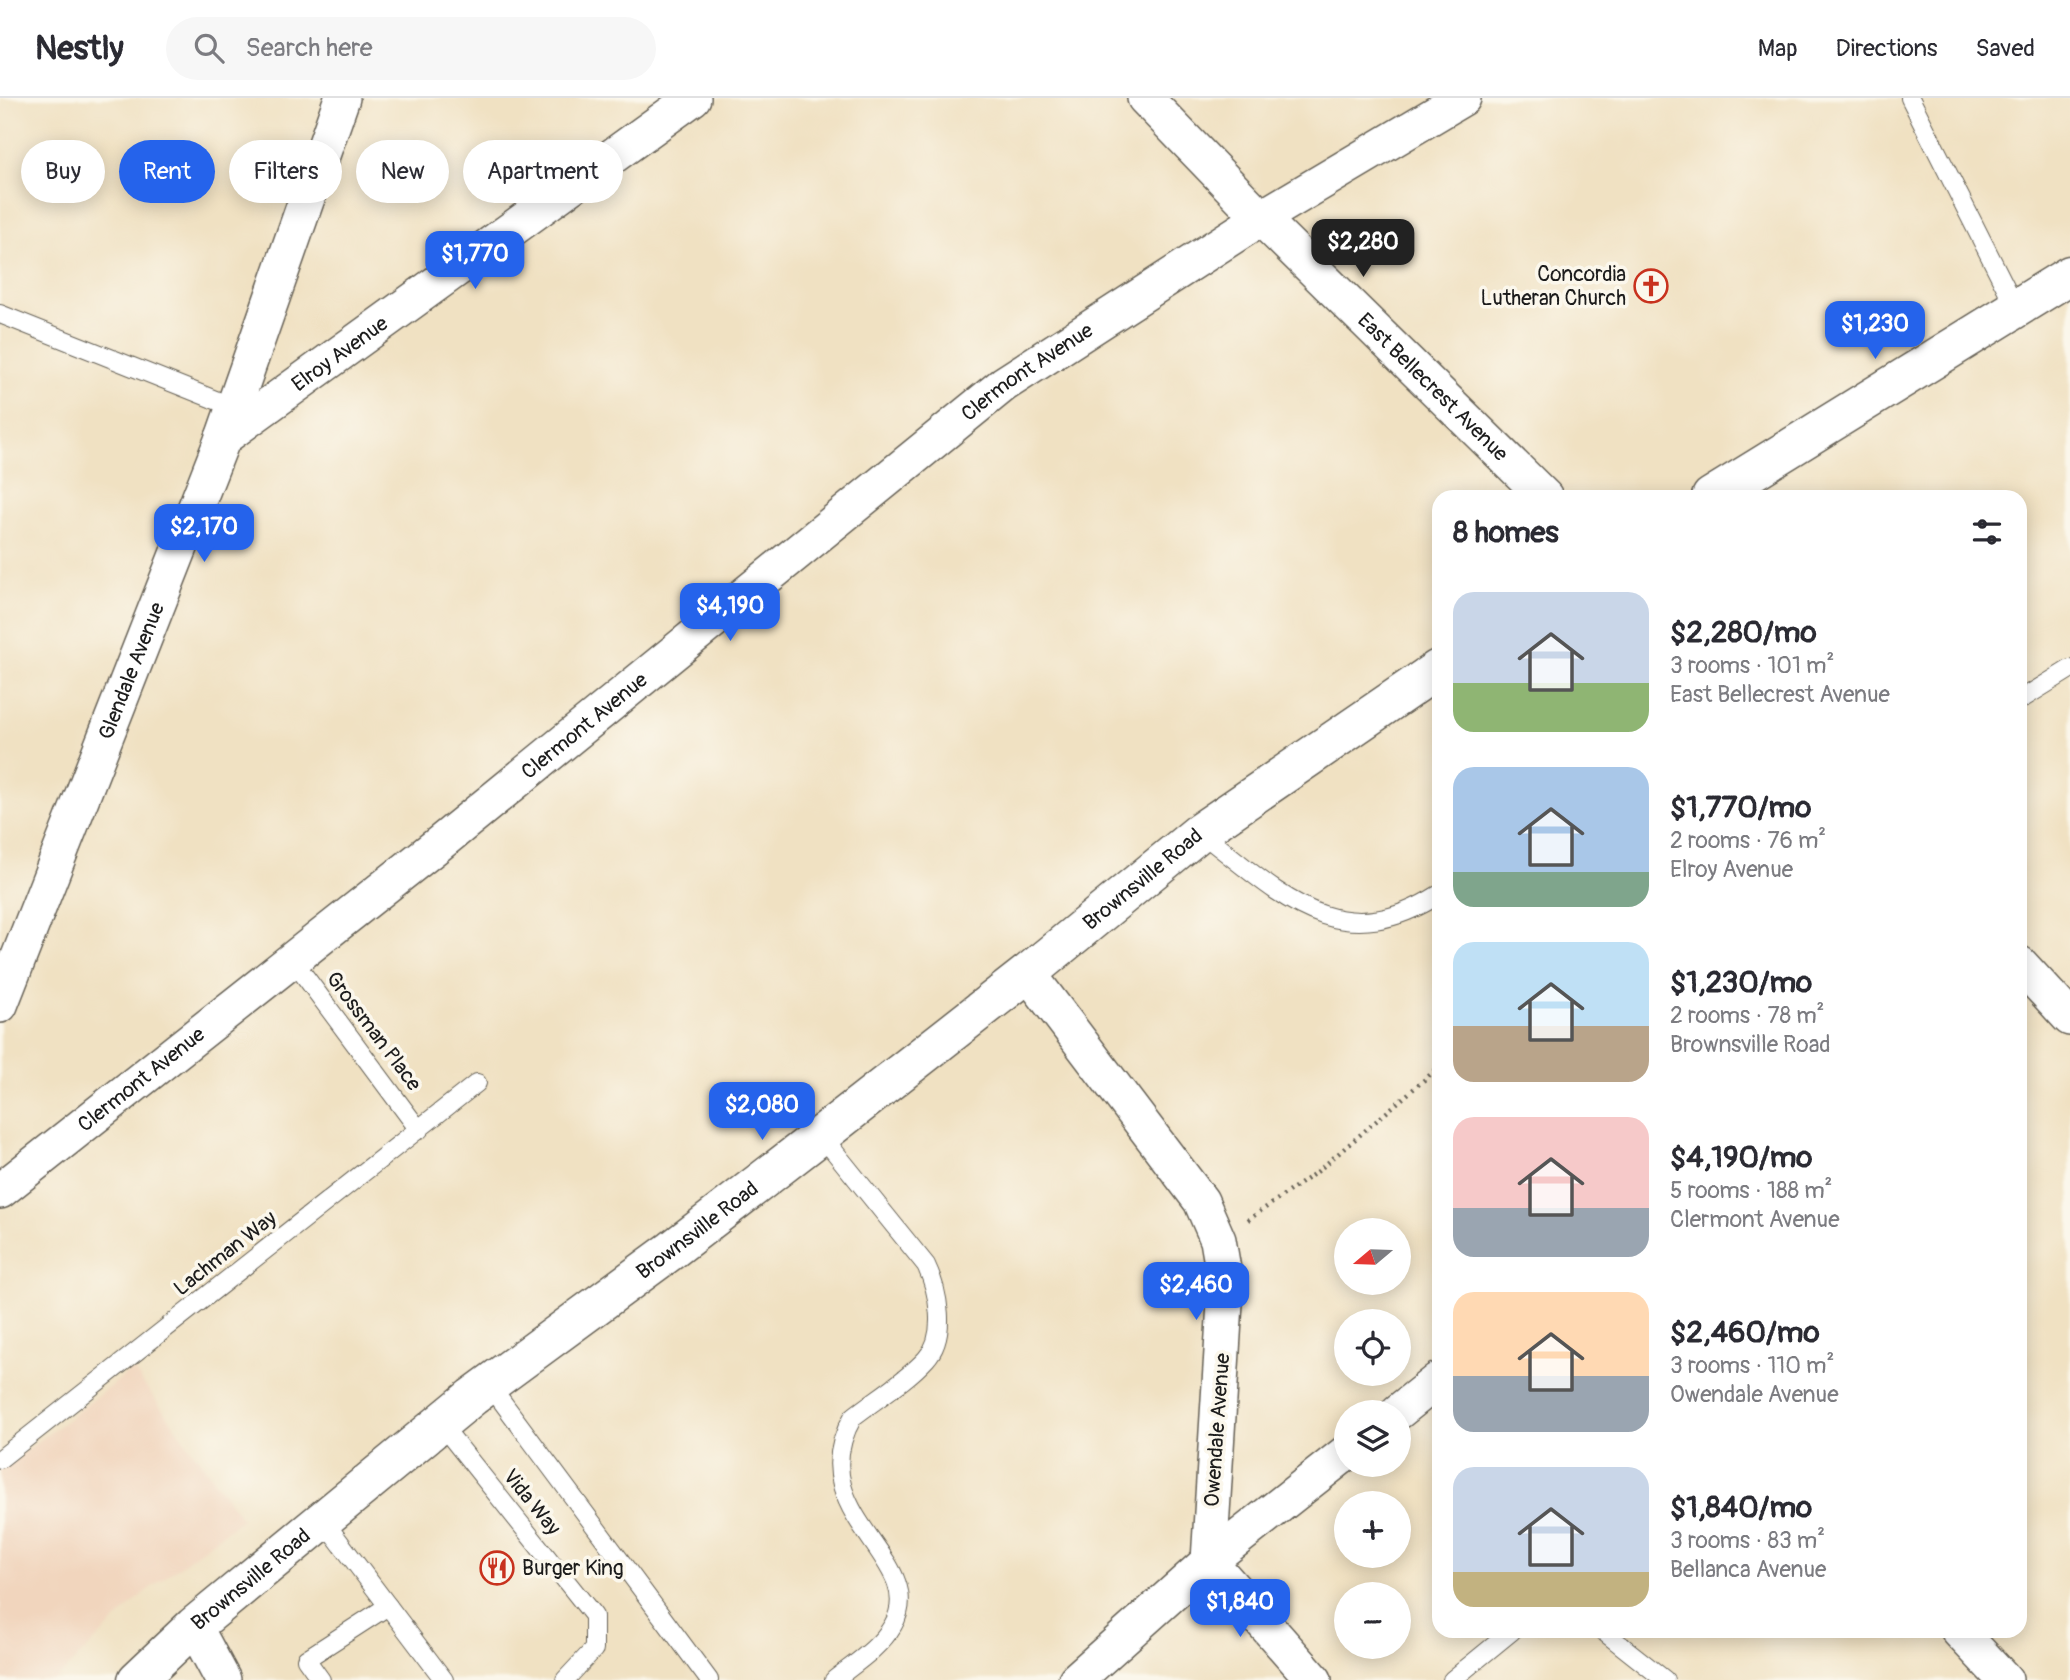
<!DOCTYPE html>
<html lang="en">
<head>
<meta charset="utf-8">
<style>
  :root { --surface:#fff; --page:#f7f7f7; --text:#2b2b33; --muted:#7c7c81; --line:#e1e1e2; --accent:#2563eb }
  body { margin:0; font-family:Pangolin,sans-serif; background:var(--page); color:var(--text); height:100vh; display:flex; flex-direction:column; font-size:26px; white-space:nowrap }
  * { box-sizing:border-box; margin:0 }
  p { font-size:23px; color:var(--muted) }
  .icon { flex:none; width:38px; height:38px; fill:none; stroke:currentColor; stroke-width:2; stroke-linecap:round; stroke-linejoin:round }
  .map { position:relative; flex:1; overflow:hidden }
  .side { position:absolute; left:1432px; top:392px; width:595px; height:1148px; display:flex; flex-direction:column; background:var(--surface); border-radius:21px; box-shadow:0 4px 18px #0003 }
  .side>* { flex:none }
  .banner { position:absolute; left:21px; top:42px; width:665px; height:63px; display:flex; gap:14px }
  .needle { width:46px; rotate:251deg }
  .buttons { position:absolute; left:1334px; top:1120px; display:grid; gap:14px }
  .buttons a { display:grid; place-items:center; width:77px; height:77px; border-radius:50%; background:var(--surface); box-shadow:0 4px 18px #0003; font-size:35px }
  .price { position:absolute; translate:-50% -60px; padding:0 16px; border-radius:14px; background:var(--accent); color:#fff; font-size:23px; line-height:46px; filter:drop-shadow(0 2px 4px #0008) }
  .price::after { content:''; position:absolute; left:50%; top:42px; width:21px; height:16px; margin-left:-10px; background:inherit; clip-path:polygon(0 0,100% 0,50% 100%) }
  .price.selected { background:#222; color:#fff }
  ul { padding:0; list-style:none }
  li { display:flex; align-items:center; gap:21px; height:175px; padding:0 21px }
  li span { display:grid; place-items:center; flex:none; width:196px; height:140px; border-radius:21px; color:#555 }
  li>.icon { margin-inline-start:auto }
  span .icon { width:84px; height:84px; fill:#fffc; stroke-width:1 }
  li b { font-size:30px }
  h2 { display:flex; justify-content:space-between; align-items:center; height:84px; padding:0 21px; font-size:30px }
  .pill { padding:0 24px; border-radius:32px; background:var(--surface); box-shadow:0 4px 18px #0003; font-size:24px; line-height:63px }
  .pill.selected { background:var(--accent); color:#fff }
  header { display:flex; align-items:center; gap:42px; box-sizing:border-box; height:98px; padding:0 35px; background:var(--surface); border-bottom:2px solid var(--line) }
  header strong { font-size:33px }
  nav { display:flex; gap:38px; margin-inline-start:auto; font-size:24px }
  .search { width:490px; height:63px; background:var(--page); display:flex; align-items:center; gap:18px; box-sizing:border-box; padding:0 24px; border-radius:38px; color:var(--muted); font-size:26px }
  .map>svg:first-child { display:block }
  .built { fill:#f1d5bd }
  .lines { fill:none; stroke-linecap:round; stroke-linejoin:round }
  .service-casing { stroke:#666156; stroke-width:20 }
  .minor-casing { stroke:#666156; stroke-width:38 }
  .secondary-casing { stroke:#666156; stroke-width:41 }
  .path { stroke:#666156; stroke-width:4.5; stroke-dasharray:2 5; stroke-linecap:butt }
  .service { stroke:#fff; stroke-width:18 }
  .minor { stroke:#fff; stroke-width:35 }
  .secondary { stroke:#fff; stroke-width:38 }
  .labels { text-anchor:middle; stroke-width:7; stroke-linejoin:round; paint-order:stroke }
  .poi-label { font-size:21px; fill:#1c1c1c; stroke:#fbf7ec; text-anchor:end }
  .street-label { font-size:21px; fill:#1c1c1c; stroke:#fbf7ec }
</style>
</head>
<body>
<header>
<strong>Nestly</strong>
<div class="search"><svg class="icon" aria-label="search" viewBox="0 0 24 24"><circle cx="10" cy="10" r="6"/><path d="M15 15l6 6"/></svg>Search here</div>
<nav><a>Map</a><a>Directions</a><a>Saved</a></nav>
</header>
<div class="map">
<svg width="2070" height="1582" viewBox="0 0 2070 1582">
  <rect width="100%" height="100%" fill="#fbf7ec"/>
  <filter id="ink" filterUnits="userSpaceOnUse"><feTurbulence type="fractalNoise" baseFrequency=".0143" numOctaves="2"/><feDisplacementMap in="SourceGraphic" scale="14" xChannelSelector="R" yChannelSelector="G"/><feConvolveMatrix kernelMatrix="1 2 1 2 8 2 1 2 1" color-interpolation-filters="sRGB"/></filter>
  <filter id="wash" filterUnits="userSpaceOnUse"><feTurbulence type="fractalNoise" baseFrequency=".00686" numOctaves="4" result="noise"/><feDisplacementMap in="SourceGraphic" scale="28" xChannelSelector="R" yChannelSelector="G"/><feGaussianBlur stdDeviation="1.57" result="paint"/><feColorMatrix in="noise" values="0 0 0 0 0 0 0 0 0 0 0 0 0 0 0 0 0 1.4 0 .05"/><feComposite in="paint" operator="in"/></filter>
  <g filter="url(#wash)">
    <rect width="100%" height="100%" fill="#f0e1c2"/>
    <path class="built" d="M 133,1271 L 242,1421 L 144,1495 L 55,1582 L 0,1582 L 0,1373 Z"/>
  </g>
  <g filter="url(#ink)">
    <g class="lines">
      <defs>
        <g id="service">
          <path d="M 1910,0 L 2016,210"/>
          <path d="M 0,216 L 233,309"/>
          <path d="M 2020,602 L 2070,571"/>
          <path d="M 1200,734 C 1278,794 1337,861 1438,797"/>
          <path d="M 292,861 L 419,1032"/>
          <path d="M 821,1037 L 926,1167 C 938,1192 948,1238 926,1261 C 906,1283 876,1301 853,1319 C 797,1415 931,1462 893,1527 C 880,1550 854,1566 834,1582"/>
          <path d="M 489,1286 L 709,1582"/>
          <path d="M 440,1325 L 594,1518 L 594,1551 L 565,1582"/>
          <path d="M 0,1361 L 477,985"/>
          <path d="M 323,1422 L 444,1582"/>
          <path d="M 1603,1533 L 1665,1582"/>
          <path d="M 321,1582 L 306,1561 L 388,1508"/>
          <path d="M 1452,1582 L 1512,1533"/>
        </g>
        <g id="minor">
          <path id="s1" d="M 1145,0 L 1261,120 L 1545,399"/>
          <path id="s2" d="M 223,340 L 693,0"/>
          <path d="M 2020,866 L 2070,920"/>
          <path d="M 1028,875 L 1201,1103 L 1218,1142 L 1226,1189 L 1209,1463 L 1076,1582"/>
          <path id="s3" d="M 0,907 L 223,340 L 342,0"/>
          <path id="s4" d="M 0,1093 L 440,745 L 1004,286 L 1261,120 L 1463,0"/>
          <path d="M 1398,1314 L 1438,1282"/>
          <path d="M 194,1528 L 223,1582"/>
          <path d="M 1959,1533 L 2005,1582"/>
          <path d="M 1314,1582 L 1209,1463 L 1346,1355"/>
        </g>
        <g id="secondary">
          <path d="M 1711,399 L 2070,177"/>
          <path id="s5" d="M 137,1582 L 194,1528 L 472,1299 L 672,1152 L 821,1037 L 1028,875 L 1200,734 L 1438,571"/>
        </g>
      </defs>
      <use href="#service" class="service-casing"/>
      <use href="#minor" class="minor-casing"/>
      <use href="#secondary" class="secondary-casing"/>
      <path class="path" d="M 1248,1122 L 1318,1073 L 1438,970"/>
      <use href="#service" class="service"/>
      <use href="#minor" class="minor"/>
      <use href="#secondary" class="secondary"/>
    </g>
  </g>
  <defs>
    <symbol id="church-ring" viewBox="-11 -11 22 22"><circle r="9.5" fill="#fbf7ec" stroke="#c8321e" stroke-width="1.5"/><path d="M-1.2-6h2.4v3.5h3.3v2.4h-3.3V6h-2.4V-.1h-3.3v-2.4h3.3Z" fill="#c8321e"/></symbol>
    <symbol id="restaurant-ring" viewBox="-11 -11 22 22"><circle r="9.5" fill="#fbf7ec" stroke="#c8321e" stroke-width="1.5"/><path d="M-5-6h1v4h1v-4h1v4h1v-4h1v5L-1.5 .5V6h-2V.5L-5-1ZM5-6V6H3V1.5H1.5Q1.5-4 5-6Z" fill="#c8321e"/></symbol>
  </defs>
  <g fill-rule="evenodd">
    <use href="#church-ring" x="1632" y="169" width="38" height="38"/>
    <use href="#restaurant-ring" x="478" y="1451" width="38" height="38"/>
  </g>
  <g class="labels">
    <g class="poi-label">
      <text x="1626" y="183">Concordia<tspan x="1626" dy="24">Lutheran Church</tspan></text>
      <text x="522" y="1477" text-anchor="start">Burger King</text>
    </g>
    <g class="street-label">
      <text dy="7" stroke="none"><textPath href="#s2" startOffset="144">Elroy Avenue</textPath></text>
      <text dy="7" stroke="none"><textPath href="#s4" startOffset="1314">Clermont Avenue</textPath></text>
      <text dy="7" stroke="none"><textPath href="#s1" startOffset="408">East Bellecrest Avenue</textPath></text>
      <text dy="7" stroke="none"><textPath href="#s3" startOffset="359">Glendale Avenue</textPath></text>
      <text dy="7" stroke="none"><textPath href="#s4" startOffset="747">Clermont Avenue</textPath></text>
      <text dy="7" stroke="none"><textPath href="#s5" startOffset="1286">Brownsville Road</textPath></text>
      <text transform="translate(374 933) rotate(53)" y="7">Grossman Place</text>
      <text dy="7" stroke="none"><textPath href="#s4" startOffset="180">Clermont Avenue</textPath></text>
      <text dy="7" stroke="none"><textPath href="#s5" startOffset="719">Brownsville Road</textPath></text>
      <text transform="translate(225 1155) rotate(-38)" y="7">Lachman Way</text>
      <text transform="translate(1217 1332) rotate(-86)" y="7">Owendale Avenue</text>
      <text transform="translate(532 1404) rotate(51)" y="7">Vida Way</text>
      <text dy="7" stroke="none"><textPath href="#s5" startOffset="152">Brownsville Road</textPath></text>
    </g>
  </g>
</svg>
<div class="buttons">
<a><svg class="needle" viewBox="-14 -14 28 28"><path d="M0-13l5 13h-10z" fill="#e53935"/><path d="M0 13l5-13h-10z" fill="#7c7c81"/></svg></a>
<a><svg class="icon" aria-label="locate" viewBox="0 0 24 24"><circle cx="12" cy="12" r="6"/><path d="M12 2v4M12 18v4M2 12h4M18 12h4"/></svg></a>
<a><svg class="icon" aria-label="layers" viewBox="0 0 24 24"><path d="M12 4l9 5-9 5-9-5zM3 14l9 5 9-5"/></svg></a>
<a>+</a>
<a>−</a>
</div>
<b class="price selected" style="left:1363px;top:181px">$2,280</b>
<b class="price" style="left:475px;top:193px">$1,770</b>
<b class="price" style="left:1875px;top:263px">$1,230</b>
<b class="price" style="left:204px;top:466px">$2,170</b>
<b class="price" style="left:730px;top:545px">$4,190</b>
<b class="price" style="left:762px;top:1044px">$2,080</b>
<b class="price" style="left:1196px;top:1224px">$2,460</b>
<b class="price" style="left:1240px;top:1541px">$1,840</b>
<div class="banner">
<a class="pill">Buy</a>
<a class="pill selected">Rent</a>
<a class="pill">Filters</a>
<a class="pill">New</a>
<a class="pill">Apartment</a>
</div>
<section class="side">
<h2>8 homes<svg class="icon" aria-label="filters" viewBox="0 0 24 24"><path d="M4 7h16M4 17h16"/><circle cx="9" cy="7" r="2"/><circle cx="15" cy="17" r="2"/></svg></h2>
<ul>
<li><span style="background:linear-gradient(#c9d6e8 65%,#8fb573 0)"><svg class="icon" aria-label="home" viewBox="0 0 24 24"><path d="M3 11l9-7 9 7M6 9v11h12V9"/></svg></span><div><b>$2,280/mo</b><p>3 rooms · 101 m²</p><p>East Bellecrest Avenue</p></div></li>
<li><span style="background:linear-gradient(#a9c7e8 75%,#7fa58c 0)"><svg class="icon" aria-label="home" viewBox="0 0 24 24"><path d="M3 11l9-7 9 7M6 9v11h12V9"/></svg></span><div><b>$1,770/mo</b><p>2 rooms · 76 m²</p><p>Elroy Avenue</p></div></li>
<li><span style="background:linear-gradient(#bfe0f5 60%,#b9a48a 0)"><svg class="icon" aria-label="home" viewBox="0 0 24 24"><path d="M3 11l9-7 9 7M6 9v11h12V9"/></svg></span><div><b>$1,230/mo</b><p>2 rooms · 78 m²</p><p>Brownsville Road</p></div></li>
<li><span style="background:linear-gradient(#f6c9c9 65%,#9aa5b1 0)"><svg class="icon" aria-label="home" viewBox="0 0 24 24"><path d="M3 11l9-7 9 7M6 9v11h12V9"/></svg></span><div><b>$4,190/mo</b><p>5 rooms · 188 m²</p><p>Clermont Avenue</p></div></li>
<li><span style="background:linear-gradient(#ffd9b3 60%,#9aa5b1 0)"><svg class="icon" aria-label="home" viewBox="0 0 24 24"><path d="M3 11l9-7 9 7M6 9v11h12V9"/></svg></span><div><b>$2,460/mo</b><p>3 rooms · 110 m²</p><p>Owendale Avenue</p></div></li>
<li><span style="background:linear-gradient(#c9d6e8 75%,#c2b280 0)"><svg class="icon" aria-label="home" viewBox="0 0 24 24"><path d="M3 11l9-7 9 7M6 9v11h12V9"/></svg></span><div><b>$1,840/mo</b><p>3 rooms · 83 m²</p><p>Bellanca Avenue</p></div></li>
</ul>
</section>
</div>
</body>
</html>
